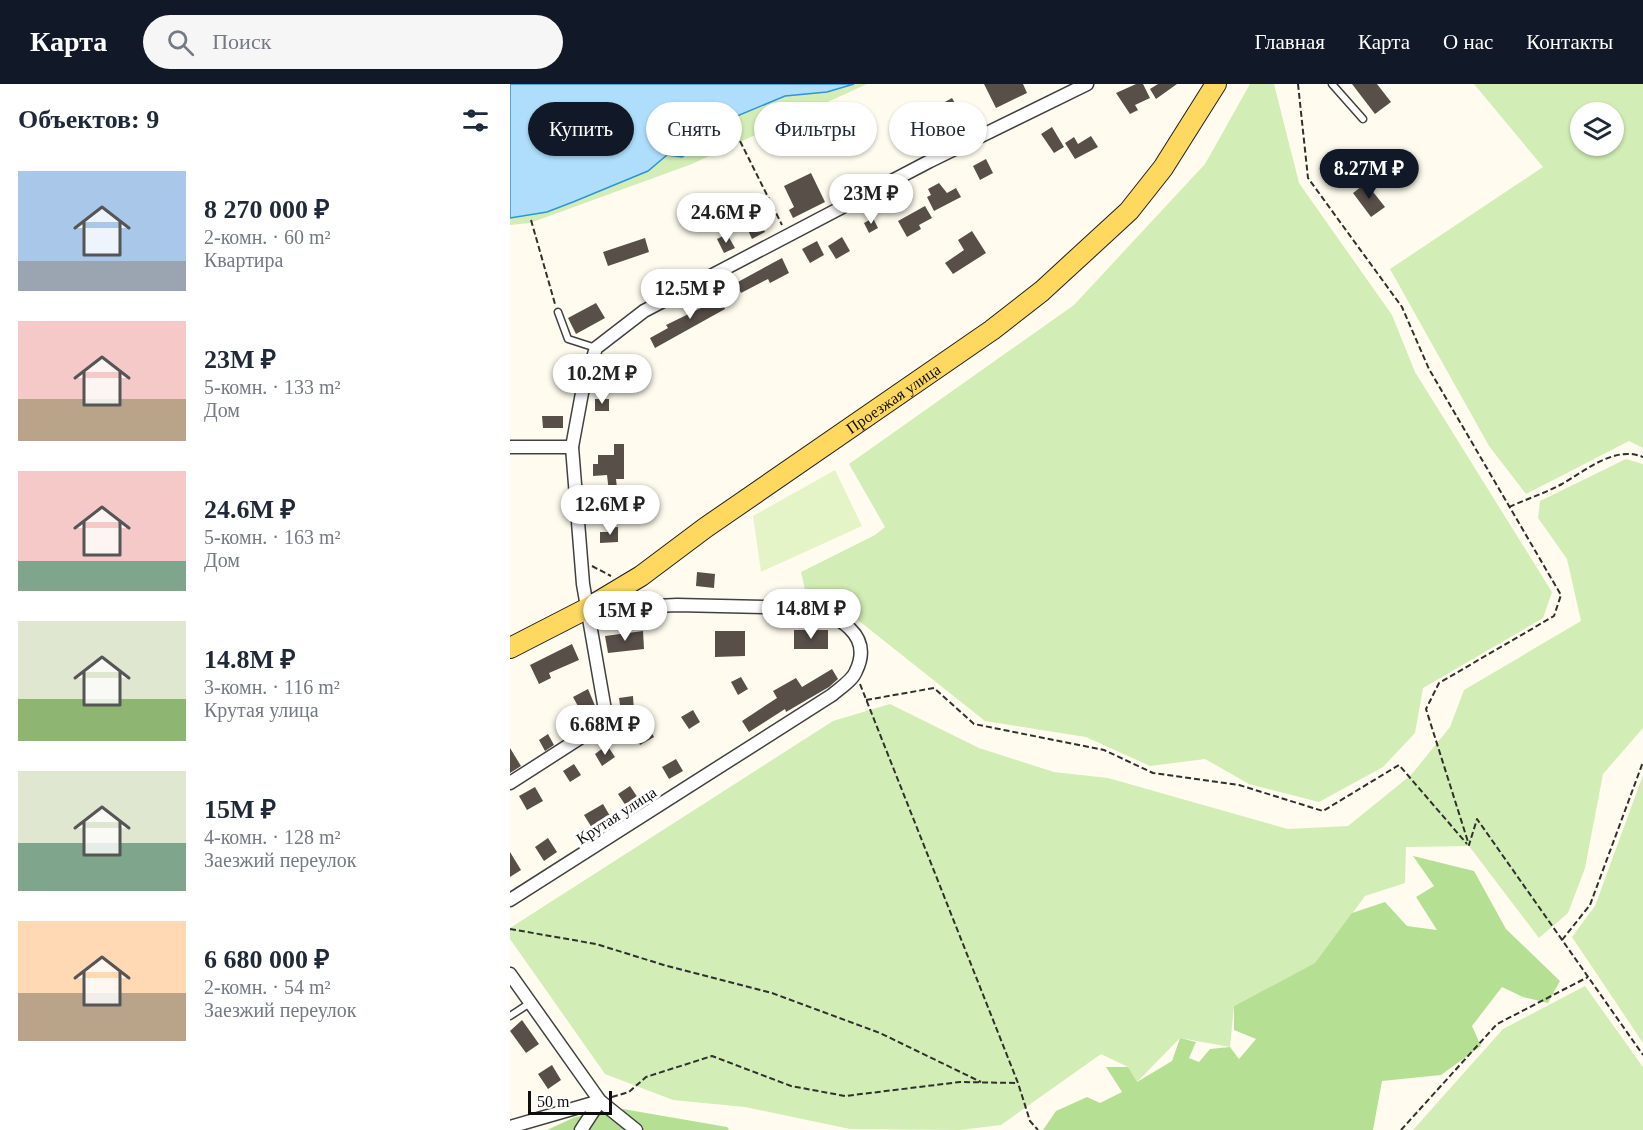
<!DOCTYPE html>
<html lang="ru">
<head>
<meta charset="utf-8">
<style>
  :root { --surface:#fff; --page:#f6f6f7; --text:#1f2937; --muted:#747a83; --accent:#111827 }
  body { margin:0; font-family:Georgia,serif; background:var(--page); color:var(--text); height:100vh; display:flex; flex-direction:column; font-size:22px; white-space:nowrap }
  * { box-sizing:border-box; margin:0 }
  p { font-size:20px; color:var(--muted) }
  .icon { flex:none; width:33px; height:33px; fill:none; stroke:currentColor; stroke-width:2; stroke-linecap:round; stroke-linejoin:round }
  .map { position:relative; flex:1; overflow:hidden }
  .sheet { display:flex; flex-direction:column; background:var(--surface); width:510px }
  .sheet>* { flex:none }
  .hud { position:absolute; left:18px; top:18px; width:570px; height:54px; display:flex; gap:12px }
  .buttons { position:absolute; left:1060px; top:18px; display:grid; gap:12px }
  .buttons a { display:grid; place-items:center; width:54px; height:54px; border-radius:50%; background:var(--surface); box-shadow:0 2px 4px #0004; font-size:30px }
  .scale { position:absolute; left:18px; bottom:15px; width:84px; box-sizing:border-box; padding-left:6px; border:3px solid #0e0e0e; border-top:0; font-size:16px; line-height:21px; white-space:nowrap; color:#0e0e0e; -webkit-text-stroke:4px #fff; paint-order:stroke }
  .price { position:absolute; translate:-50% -51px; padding:0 14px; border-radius:21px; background:#fff; color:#222; font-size:20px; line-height:39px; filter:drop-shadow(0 2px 3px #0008) }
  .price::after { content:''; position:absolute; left:50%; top:36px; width:18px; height:14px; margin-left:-9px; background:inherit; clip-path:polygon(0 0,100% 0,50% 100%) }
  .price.active { background:var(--accent); color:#fff }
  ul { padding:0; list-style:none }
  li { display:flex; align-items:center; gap:18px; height:150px; padding:0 18px }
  li span { display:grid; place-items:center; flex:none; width:168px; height:120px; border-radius:0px; color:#555 }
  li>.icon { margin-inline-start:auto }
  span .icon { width:72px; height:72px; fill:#fffc; stroke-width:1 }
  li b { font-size:26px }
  h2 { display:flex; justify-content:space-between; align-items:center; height:72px; padding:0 18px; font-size:26px }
  .tag { padding:0 21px; border-radius:27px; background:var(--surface); box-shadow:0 2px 4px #0004; font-size:21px; line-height:54px }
  .tag.active { background:var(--accent); color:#fff }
  header { display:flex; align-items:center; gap:36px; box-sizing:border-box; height:84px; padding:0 30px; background:var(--accent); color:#fff }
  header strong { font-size:28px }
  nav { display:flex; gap:33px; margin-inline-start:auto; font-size:21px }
  .search { width:420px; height:54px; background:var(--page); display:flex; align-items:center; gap:15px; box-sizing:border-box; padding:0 21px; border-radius:33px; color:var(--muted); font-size:22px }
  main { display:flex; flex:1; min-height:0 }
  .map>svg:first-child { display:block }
  .green { fill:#d2edb5; fill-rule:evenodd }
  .forest { fill:#b5e093 }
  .pitch { fill:#e4f4c7 }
  .water { fill:#afdefc; stroke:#2f94d9; stroke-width:1.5 }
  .building { fill:#584f49 }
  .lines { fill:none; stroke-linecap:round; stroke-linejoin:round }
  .lane-casing { stroke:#414141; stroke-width:9 }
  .street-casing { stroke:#414141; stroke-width:15 }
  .primary-casing { stroke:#1f1f1f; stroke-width:22 }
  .path { stroke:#303030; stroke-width:2; stroke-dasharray:6 3; stroke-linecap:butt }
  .lane { stroke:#fff; stroke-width:6 }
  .street { stroke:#fff; stroke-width:12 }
  .primary { stroke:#ffd95f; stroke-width:20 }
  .labels { text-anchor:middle; stroke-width:6; stroke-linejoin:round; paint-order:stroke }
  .street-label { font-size:16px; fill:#0e0e0e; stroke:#fff }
</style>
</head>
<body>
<header>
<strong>Карта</strong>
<div class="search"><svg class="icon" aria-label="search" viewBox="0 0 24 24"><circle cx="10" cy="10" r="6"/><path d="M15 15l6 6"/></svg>Поиск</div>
<nav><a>Главная</a><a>Карта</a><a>О нас</a><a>Контакты</a></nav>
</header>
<main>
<section class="sheet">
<h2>Объектов: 9<svg class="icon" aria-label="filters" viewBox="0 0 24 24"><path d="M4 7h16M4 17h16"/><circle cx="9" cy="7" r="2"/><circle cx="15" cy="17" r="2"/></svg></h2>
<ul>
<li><span style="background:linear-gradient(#a9c7e8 75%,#9aa5b1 0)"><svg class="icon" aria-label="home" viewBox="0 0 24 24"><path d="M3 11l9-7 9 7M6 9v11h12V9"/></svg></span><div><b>8 270 000 ₽</b><p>2-комн. · 60 m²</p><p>Квартира</p></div></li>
<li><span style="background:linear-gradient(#f6c9c9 65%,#b9a48a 0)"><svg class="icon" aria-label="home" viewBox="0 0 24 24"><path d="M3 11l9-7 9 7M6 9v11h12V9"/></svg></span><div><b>23M ₽</b><p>5-комн. · 133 m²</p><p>Дом</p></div></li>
<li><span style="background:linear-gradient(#f6c9c9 75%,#7fa58c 0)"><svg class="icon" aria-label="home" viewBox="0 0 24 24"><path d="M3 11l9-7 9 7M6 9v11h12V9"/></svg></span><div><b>24.6M ₽</b><p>5-комн. · 163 m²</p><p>Дом</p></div></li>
<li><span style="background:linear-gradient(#dfe7d0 65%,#8fb573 0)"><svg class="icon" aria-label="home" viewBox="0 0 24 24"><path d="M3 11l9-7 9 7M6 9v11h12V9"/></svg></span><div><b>14.8M ₽</b><p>3-комн. · 116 m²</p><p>Крутая улица</p></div></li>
<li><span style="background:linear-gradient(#dfe7d0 60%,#7fa58c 0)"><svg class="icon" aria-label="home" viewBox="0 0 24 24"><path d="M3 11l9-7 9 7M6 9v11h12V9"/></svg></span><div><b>15M ₽</b><p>4-комн. · 128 m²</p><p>Заезжий переулок</p></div></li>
<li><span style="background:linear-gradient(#ffd9b3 60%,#b9a48a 0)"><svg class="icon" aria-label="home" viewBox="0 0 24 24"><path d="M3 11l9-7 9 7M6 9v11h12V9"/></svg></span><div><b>6 680 000 ₽</b><p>2-комн. · 54 m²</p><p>Заезжий переулок</p></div></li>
</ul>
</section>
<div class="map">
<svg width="1133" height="1046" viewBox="0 0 1133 1046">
  <rect width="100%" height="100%" fill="#fffcef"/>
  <g class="green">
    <path d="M 344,0 L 357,0 L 182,80 L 20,139 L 0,141 L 0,134 L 37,128 L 138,87 L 157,71 L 187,64 L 202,47 L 204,32 L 220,35 L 275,12 L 317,8 Z"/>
    <path d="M 740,0 L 764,0 L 789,99 L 882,231 L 905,288 L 1042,508 L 1033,534 L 913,604 L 905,649 L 873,683 L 809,718 L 739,700 L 695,675 L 640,682 L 576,653 L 475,637 L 339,529 L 296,510 L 291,488 L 365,451 L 375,443 L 339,380 L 564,221 L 695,80 Z"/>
    <path d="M 964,0 L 1133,0 L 1133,364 L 1119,357 L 1016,410 L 979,362 L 880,185 L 1033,83 ZM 1071,28 L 1104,28 L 1104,62 L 1071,62 Z"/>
    <path d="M 1116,375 L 1133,380 L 1133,644 L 1093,690 L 1075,784 L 1058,829 L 1029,854 L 959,762 L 896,763 L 895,799 L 855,812 L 806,879 L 724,922 L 720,963 L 670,954 L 626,999 L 618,983 L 591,970 L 491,1041 L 450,1046 L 340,1045 L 235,1023 L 163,1016 L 95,990 L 0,855 L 0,844 L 323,637 L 380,620 L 469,664 L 544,688 L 598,694 L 778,745 L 838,742 L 901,691 L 940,643 L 954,606 L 1071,537 L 1057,475 L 1028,434 L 1030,417 Z"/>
    <path d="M 1133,691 L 1133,959 L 1062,853 L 1085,822 Z"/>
    <path d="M 1075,902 L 1133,983 L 1133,1046 L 903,1046 L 993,945 Z"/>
  </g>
  <g class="forest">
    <path d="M 903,772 L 964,787 L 996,845 L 1050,897 L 1038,919 L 1013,913 L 992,903 L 962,942 L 971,962 L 931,991 L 872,997 L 863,1046 L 533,1046 L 546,1027 L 577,1013 L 590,1019 L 612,1008 L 596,983 L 618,983 L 627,998 L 662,977 L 670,954 L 686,958 L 679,974 L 689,978 L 700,965 L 720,963 L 729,975 L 746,955 L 724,946 L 724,922 L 805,879 L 842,829 L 875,818 L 897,842 L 927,846 L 906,813 L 924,802 Z"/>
    <path d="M 113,1025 L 217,1043 L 219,1046 L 37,1046 L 65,1033 Z"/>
  </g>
  <path class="pitch" d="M 325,386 L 352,442 L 251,488 L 243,432 Z"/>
  <path class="water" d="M 0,0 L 344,0 L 317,8 L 275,12 L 220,35 L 204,32 L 202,47 L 187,64 L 172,73 L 157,71 L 138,87 L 63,118 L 37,128 L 0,134 Z"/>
  <g class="building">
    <path d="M 474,0 L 513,0 L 517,9 L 486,24 Z"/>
    <path d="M 626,0 L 633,0 L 640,14 L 625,21 L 628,26 L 620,30 L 606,9 Z"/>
    <path d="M 648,0 L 667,0 L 646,15 L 640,5 Z"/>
    <path d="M 842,0 L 867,0 L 881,18 L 865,30 Z"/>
    <path d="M 442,14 L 447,23 L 429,33 L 424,24 Z"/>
    <path d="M 438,42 L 443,52 L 429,59 L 424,50 Z"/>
    <path d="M 542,43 L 554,63 L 544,69 L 531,50 Z"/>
    <path d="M 581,52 L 588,63 L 565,75 L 555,59 L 564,53 L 568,60 Z"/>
    <path d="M 896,68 L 907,83 L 882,101 L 871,86 Z"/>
    <path d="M 476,75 L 483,89 L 470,96 L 463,82 Z"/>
    <path d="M 301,89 L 315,118 L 283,134 L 279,126 L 284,123 L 274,102 Z"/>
    <path d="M 429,99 L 437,109 L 446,104 L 451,113 L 424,127 L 417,113 L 421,111 L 418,105 Z"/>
    <path d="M 856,99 L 875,123 L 861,133 L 843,109 Z"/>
    <path d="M 250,116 L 260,135 L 251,140 L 255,148 L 242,155 L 237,144 L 242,141 L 233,124 Z"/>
    <path d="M 415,122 L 422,134 L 409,141 L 411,145 L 397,153 L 388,137 Z"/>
    <path d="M 363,134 L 368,144 L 359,149 L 354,139 Z"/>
    <path d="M 462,147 L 476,169 L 443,190 L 435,179 L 454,166 L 448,156 Z"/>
    <path d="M 217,150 L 225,164 L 214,169 L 207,155 Z"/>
    <path d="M 332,153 L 340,167 L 326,175 L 318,162 Z"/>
    <path d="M 135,154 L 139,168 L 98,182 L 93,168 Z"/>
    <path d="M 307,157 L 314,171 L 300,179 L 292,165 Z"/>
    <path d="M 272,174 L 279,189 L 260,199 L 258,195 L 231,209 L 226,199 Z"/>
    <path d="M 207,208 L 215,225 L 145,264 L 140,254 L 158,244 L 156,241 L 197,221 L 194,214 Z"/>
    <path d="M 86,219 L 95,234 L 66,250 L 58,234 Z"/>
    <rect x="85" y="315" width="14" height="12"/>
    <path d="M 32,332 L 53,332 L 53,344 L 33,344 Z"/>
    <path d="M 104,360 L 114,360 L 114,395 L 106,395 L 109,422 L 85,424 L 84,414 L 90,414 L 89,409 L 99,408 L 97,391 L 83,392 L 83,380 L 88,380 L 88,371 L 104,371 Z"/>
    <path d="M 108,443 L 108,458 L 90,459 L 90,448 L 98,448 L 97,444 Z"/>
    <path d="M 187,488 L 205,490 L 204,504 L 186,502 Z"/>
    <rect x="284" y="546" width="34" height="19"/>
    <path d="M 133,547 L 134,565 L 98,569 L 95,552 Z"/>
    <path d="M 205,547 L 235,547 L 235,572 L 205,573 Z"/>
    <path d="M 62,560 L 69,576 L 39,589 L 41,594 L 29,600 L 20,581 Z"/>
    <path d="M 322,585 L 328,595 L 319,603 L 276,628 L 275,625 L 239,648 L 232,637 L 267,614 L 263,607 L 286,594 L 292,603 Z"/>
    <path d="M 231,593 L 238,605 L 228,611 L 221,598 Z"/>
    <path d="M 78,605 L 86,624 L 82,631 L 75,635 L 63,613 Z"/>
    <path d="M 123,612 L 124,627 L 111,628 L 109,614 Z"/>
    <path d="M 183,626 L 190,638 L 179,645 L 171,633 Z"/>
    <path d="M 136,639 L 144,653 L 130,661 L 122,647 Z"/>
    <path d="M 38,650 L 44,661 L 35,667 L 29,656 Z"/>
    <path d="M 97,661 L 105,673 L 92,682 L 85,670 Z"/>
    <path d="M 0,664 L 11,682 L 0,689 Z"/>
    <path d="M 166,675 L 173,687 L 159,695 L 152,683 Z"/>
    <path d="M 64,680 L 71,691 L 60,698 L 53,687 Z"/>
    <path d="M 120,702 L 128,714 L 116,722 L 108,710 Z"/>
    <path d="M 25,703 L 33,717 L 17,726 L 9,712 Z"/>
    <path d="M 93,720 L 100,732 L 82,744 L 74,731 Z"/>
    <path d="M 38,754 L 47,768 L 34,777 L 25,763 Z"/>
    <path d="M 0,768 L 11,786 L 0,793 Z"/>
    <path d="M 12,936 L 29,960 L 16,969 L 0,947 Z"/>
    <path d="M 42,981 L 51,996 L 38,1005 L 28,990 Z"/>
  </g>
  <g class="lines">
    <defs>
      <g id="lane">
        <path d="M 822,0 L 853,35"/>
        <path d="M 48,228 L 58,255 L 86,264"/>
        <path d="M 0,932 L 20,919"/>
      </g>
      <g id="street">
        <path d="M 0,363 L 62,363"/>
        <path d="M 0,699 L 84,645 L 95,626 L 73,500 L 62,363 L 72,309 L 86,264 L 134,227 L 420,77 L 577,0"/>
        <path d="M 0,816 L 322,611 C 330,604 343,596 346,587 C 364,550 327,531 297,524 L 167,521 L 81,525"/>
        <path d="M 0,890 L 90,1017 L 126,1046"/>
        <path d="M 0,1043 L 90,1017"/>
        <path d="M 71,1046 L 90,1017"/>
      </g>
      <g id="primary">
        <path id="s1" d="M 0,564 L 76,525 L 131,492 L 195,444 L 482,246 L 532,207 L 619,127 L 653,84 L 706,0"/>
      </g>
    </defs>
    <use href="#lane" class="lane-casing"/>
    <use href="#street" class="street-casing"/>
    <use href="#primary" class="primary-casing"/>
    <g class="path">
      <path d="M 788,0 L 798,94 L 892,223 L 919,285 L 1051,511 L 1044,532 L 929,599 L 916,625 L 959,761 L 967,735 L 1133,971"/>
      <path d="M 222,41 L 272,141"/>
      <path d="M 21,136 L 45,220"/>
      <path d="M 999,423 C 1017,415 1035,409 1052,400 C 1075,387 1105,361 1133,373"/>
      <path d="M 82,482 L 101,492"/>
      <path d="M 350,600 L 508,999 L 520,1037 L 528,1046"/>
      <path d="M 356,616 L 424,604 L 464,640 L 594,666 L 643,689 L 729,701 L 813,727 L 889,681 L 957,760"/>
      <path d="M 0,845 L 86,860 L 157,882 L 262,909 L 370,949 L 471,998"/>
      <path d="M 1052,856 L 1080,821 L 1133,678"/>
      <path d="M 102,1013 L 119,1008 L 136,993 L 202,972 L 281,1002 L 335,1012 L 450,998 L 508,999"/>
      <path d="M 891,1046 L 987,940 L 1078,893"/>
    </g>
    <use href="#lane" class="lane"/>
    <use href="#street" class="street"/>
    <use href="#primary" class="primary"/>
  </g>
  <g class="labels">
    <g class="street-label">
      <text dy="6" stroke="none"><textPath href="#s1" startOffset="458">Проезжая улица</textPath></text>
      <text transform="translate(106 731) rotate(-33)" y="6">Крутая улица</text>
    </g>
  </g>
</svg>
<div class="buttons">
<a><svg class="icon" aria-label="layers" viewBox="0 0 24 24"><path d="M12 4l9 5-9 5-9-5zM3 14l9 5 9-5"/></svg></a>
</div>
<div class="scale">50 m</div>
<b class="price active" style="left:859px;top:116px">8.27M ₽</b>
<b class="price" style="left:361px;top:141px">23M ₽</b>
<b class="price" style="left:216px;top:160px">24.6M ₽</b>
<b class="price" style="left:180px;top:236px">12.5M ₽</b>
<b class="price" style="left:92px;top:321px">10.2M ₽</b>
<b class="price" style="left:100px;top:452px">12.6M ₽</b>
<b class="price" style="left:301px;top:556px">14.8M ₽</b>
<b class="price" style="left:115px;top:558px">15M ₽</b>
<b class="price" style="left:95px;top:672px">6.68M ₽</b>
<div class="hud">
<a class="tag active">Купить</a>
<a class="tag">Снять</a>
<a class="tag">Фильтры</a>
<a class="tag">Новое</a>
</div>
</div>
</main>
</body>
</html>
